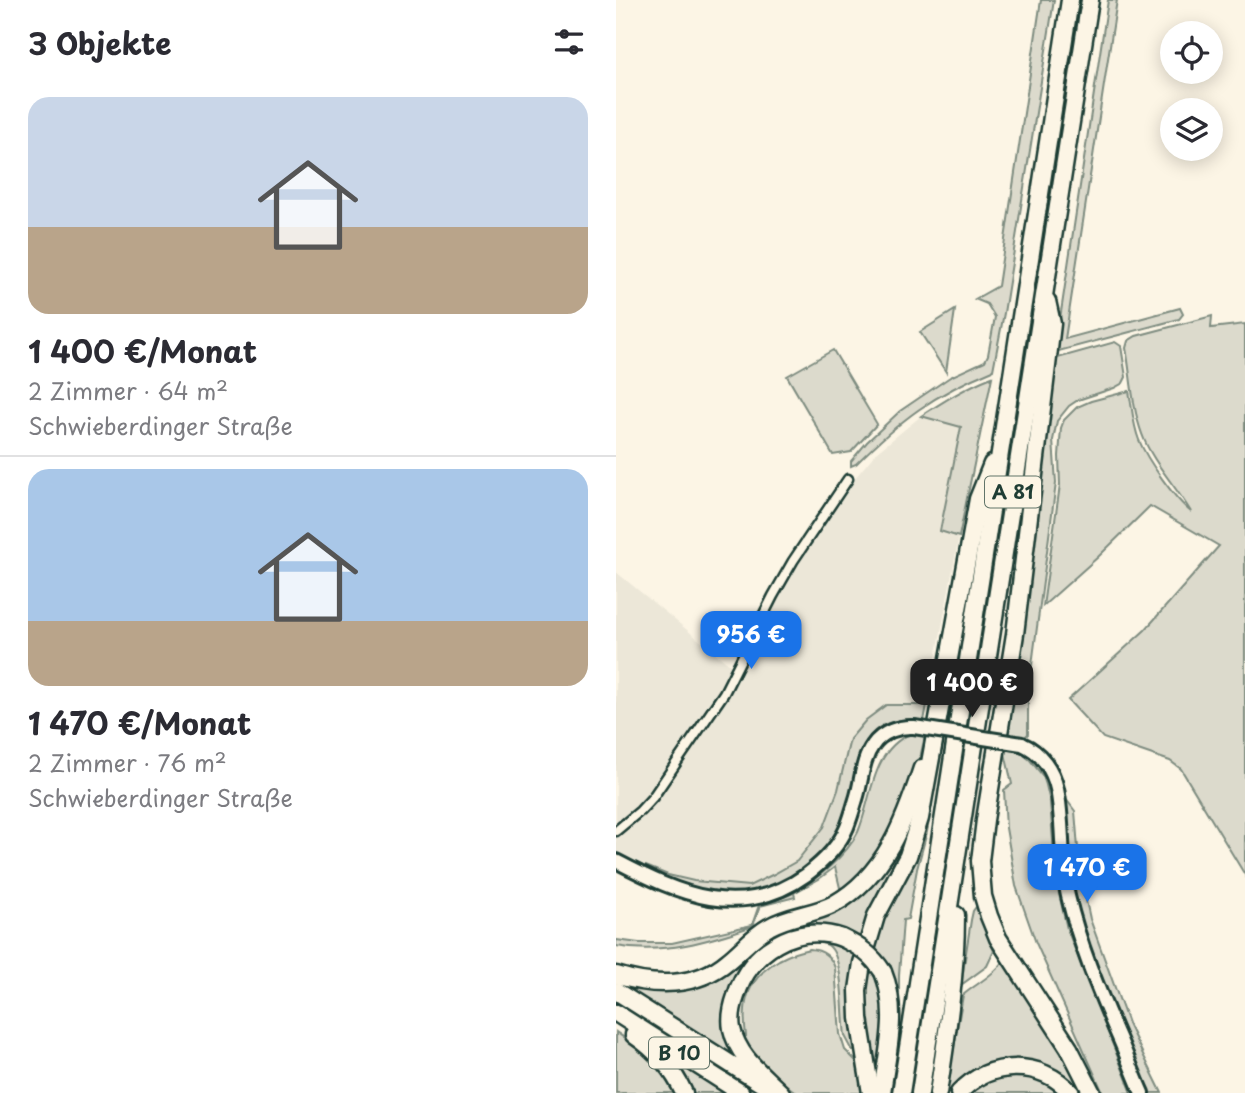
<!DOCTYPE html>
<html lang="de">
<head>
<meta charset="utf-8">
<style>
  :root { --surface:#fff; --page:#f2f2f3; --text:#2b2b33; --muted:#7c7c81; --line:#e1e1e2; --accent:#1a73e8 }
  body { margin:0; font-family:"Playpen Sans",sans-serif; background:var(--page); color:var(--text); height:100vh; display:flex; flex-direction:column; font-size:26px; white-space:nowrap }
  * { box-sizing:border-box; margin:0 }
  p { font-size:23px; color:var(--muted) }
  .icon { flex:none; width:38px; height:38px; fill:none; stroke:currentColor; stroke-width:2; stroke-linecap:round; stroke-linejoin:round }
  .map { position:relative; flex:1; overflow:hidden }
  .panel { display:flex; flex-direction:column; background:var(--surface); width:616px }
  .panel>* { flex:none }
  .buttons { position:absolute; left:544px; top:21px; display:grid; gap:14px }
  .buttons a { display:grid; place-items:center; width:63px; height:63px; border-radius:50%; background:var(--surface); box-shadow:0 4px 18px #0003; font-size:35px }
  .price { position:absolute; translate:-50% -60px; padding:0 16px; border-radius:14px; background:var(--accent); color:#fff; font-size:23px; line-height:46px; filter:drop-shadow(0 2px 4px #0008) }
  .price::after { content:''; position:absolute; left:50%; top:42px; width:21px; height:16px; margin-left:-10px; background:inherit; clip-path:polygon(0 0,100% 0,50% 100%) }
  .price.selected { background:#222; color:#fff }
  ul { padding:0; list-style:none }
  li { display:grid; align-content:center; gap:14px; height:371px; padding:0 28px }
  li+li { border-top:2px solid var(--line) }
  li span { display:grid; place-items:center; height:217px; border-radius:21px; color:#555 }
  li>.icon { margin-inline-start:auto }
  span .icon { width:126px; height:126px; fill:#fffc; stroke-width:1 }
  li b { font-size:30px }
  h2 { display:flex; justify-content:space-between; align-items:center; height:84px; padding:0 28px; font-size:30px }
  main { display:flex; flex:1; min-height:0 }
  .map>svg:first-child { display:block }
  .built { fill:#ece7d8 }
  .green { fill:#dcdacc; stroke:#7e8c80; stroke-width:2 }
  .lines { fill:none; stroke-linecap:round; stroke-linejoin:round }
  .street-casing { stroke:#1f3d34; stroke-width:13 }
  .secondary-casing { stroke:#1f3d34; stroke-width:18 }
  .highway-casing { stroke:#1f3d34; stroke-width:21 }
  .street { stroke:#fcf5e5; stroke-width:8 }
  .secondary { stroke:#fcf5e5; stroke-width:12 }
  .highway { stroke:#fcf5e5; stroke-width:16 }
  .secondary-bridge-casing { stroke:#1f3d34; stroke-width:18; stroke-linecap:butt }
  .highway-bridge-casing { stroke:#1f3d34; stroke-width:21; stroke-linecap:butt }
  .secondary-bridge { stroke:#fcf5e5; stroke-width:12 }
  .highway-bridge { stroke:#fcf5e5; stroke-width:16 }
  .labels { text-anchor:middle; stroke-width:5; stroke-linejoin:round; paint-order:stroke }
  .shield { fill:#fcf5e5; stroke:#617469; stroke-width:2 }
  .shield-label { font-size:19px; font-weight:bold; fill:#1f3d34 }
</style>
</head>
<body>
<main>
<section class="panel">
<h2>3 Objekte<svg class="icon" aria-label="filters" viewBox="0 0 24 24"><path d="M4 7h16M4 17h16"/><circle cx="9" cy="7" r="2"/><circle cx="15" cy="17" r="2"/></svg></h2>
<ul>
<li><span style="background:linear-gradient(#c9d6e8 60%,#b9a48a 0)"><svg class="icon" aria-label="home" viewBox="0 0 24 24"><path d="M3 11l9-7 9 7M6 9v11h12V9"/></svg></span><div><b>1 400 €/Monat</b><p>2 Zimmer · 64 m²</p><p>Schwieberdinger Straße</p></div></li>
<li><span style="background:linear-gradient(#a9c7e8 70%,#b9a48a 0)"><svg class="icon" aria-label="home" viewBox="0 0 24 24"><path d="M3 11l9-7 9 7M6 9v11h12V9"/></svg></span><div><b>1 470 €/Monat</b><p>2 Zimmer · 76 m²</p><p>Schwieberdinger Straße</p></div></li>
</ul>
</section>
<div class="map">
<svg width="629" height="1093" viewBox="0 0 629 1093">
  <rect width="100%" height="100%" fill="#fcf5e5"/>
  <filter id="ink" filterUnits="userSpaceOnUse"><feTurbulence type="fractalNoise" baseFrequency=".0143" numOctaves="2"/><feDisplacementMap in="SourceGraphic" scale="14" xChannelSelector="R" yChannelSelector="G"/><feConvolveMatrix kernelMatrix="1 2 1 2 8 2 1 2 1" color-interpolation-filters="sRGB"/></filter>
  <g filter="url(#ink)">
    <path class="built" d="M 305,416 L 345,427 L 324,531 L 343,537 L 311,705 L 270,705 L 250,720 L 234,739 L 222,790 L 208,827 L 181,861 L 158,874 L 133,886 L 78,881 L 52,875 L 0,852 L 0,572 L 120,670 L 157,596 L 232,479 L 239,478 L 260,453 Z"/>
    <g class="green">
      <path d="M 425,0 L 438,0 L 388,313 L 377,370 C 318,394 284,420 240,464 L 235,466 L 235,461 L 251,442 L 284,411 L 334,377 L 369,361 L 372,355 L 379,317 L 371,304 L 359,299 L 382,286 Z"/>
      <path d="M 492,0 L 501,0 L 449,339 L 564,308 L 567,314 L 563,319 L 439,352 Z"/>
      <path d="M 339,310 L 330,372 L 304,332 Z"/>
      <path d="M 596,316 L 595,328 L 629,324 L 629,875 L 565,769 L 554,761 L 487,738 L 452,700 L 529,630 L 603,546 L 534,506 L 482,557 L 427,606 L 444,485 L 443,456 L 445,428 L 448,420 L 461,407 L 475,401 L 513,391 C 516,407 517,425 523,440 C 531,460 559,499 575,512 C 560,486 536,462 526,434 C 516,407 515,376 510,348 L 512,341 L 520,336 Z"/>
      <path d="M 499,342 L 505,346 L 510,377 L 507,383 L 498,388 L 462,400 L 453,406 L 441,421 L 437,440 L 440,483 L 416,665 L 412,702 L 412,734 L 408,738 L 389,733 L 438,359 Z"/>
      <path d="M 217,350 L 261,424 L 235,452 L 217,455 L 171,376 Z"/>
      <path d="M 376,377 L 343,537 L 324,531 L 345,427 L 305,416 C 328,401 350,387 376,377 Z"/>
      <path d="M 270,705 L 311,705 L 308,721 C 288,718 264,720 251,740 C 242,753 240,789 233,807 C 208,876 149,904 79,890 C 62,886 44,877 28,871 L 30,866 L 52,875 L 78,881 L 133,886 L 158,874 L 181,861 L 208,827 L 222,790 L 234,739 L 250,720 Z"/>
      <path d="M 294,734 L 309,736 L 302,767 L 278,827 L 254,865 L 225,892 L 219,867 L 203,879 L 178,893 L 179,897 L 144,906 L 137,926 C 93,941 47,955 0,946 L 0,940 L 23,943 L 56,943 L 136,925 L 143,905 C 154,901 168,898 179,892 C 201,879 231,855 242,832 C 256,799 255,751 294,734 Z"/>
      <path d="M 388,749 L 404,752 L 414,760 L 427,776 L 430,785 L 434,802 L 440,880 L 451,929 L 516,1093 L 487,1093 L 420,943 L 400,886 L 390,828 L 388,790 L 396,784 Z"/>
      <path d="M 447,795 L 459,811 L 464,873 L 474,919 L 513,1026 L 546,1093 L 531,1093 L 466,931 L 456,895 Z"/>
      <path d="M 301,799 L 295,833 L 268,889 L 264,888 L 247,938 L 230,930 L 228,932 L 190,928 L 116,985 L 131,1068 L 0,984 L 0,980 L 33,989 L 125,957 L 160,930 L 227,905 Z"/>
      <path d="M 314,802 L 316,803 L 311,832 L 301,869 L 292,919 L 287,920 L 283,975 L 283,992 L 281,991 L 274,971 L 269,964 L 270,960 L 255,944 Z"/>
      <path d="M 360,907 L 378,951 L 371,966 L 345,985 L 355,920 L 357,911 Z"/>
      <path d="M 195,939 L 224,944 L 224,947 L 242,956 L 242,1049 L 240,1051 L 237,1051 L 229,1036 C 226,1016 228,958 213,946 C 210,943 202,943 198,942 C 179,942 163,952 148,962 L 162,950 Z"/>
      <path d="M 194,949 C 207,950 215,956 219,968 L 224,1034 L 229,1050 L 240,1061 L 247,1093 L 181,1093 L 142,1065 L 124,1038 L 130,1036 C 125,1001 132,978 163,960 C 174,954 182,951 194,949 Z"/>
      <path d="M 388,961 L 452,1060 L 468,1093 L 464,1093 C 451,1077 420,1054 398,1061 C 379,1068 357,1080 338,1089 L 335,1093 L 330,1093 L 347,995 C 361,983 377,976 388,961 Z"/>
      <path d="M 251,964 L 263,983 L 270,1007 L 261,1093 L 247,1010 Z"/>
      <path d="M 0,1032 C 27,1051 45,1063 60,1093 L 0,1093 Z"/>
      <path d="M 60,1061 L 113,1093 L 75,1093 L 73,1085 L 60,1065 Z"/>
      <path d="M 390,1074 L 427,1079 L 446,1093 L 352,1093 L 361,1086 Z"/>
    </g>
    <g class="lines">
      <defs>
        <path id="street" d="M 0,831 L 24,811 L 37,797 L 108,693 L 157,596 L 177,561 L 232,479"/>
        <g id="secondary">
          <path d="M 406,744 C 425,752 437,770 441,789 C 448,824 444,861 452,896 C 463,943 482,989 501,1033 C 510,1053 517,1073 526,1093"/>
          <path d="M 0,861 C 63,894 125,922 190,875 C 206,863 223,846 231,827 C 235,817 238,806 241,796 C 246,779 246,760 257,745 C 266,732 283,726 298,727"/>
        </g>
        <g id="highway">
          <path d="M 431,301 L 436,324 L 399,634 L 369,820 L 364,861 L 367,896 L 373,916 L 382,938 L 453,1048 L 476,1093"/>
          <path d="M 0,975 C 38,987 80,988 112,961 C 126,950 137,936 153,927 C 173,915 197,915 218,904 C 269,876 289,820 306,768"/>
          <path d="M 0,991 L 146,1084"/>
          <path d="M 0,1013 L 125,1093"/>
          <path d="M 18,1035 C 40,1050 57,1069 68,1093"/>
          <path d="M 165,1093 C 146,1074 122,1057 116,1029 C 114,1018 116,1007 120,996 C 133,951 180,922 226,938"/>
          <path d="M 255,1093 L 243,1018 L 242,990 L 246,963 L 260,916 L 292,856 L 304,818 L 362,499 L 376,464"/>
          <path d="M 266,1093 C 271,1053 283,1011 267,972"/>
          <path d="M 285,1093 L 454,0"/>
          <path d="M 304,1093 L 474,0"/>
          <path d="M 322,1093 C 331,1034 340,975 340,915"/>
          <path d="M 343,1093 C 373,1060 425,1059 455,1093"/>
        </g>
      </defs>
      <use href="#street" class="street-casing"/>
      <use href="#secondary" class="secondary-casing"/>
      <use href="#highway" class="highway-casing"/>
      <use href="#street" class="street"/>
      <use href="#secondary" class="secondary"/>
      <use href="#highway" class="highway"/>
      <defs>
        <path id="secondary-bridge" d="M 298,727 L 406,744"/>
        <path id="highway-bridge" d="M 226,938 C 243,946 256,955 267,972"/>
      </defs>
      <use href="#secondary-bridge" class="secondary-bridge-casing"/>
      <use href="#highway-bridge" class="highway-bridge-casing"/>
      <use href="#secondary-bridge" class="secondary-bridge"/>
      <use href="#highway-bridge" class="highway-bridge"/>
    </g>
  </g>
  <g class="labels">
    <g class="shield">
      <rect x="369" y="476.5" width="56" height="31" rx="5"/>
      <rect x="33" y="1037.5" width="60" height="31" rx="5"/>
    </g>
    <g class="shield-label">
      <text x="397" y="499">A 81</text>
      <text x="63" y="1060">B 10</text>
    </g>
  </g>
</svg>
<div class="buttons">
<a><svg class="icon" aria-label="locate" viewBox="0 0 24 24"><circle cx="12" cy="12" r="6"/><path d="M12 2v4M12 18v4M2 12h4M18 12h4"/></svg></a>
<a><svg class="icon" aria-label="layers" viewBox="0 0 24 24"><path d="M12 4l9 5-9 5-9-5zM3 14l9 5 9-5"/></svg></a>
</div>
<b class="price" style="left:135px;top:671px">956 €</b>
<b class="price selected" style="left:356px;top:719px">1 400 €</b>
<b class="price" style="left:471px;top:904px">1 470 €</b>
</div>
</main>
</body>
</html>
